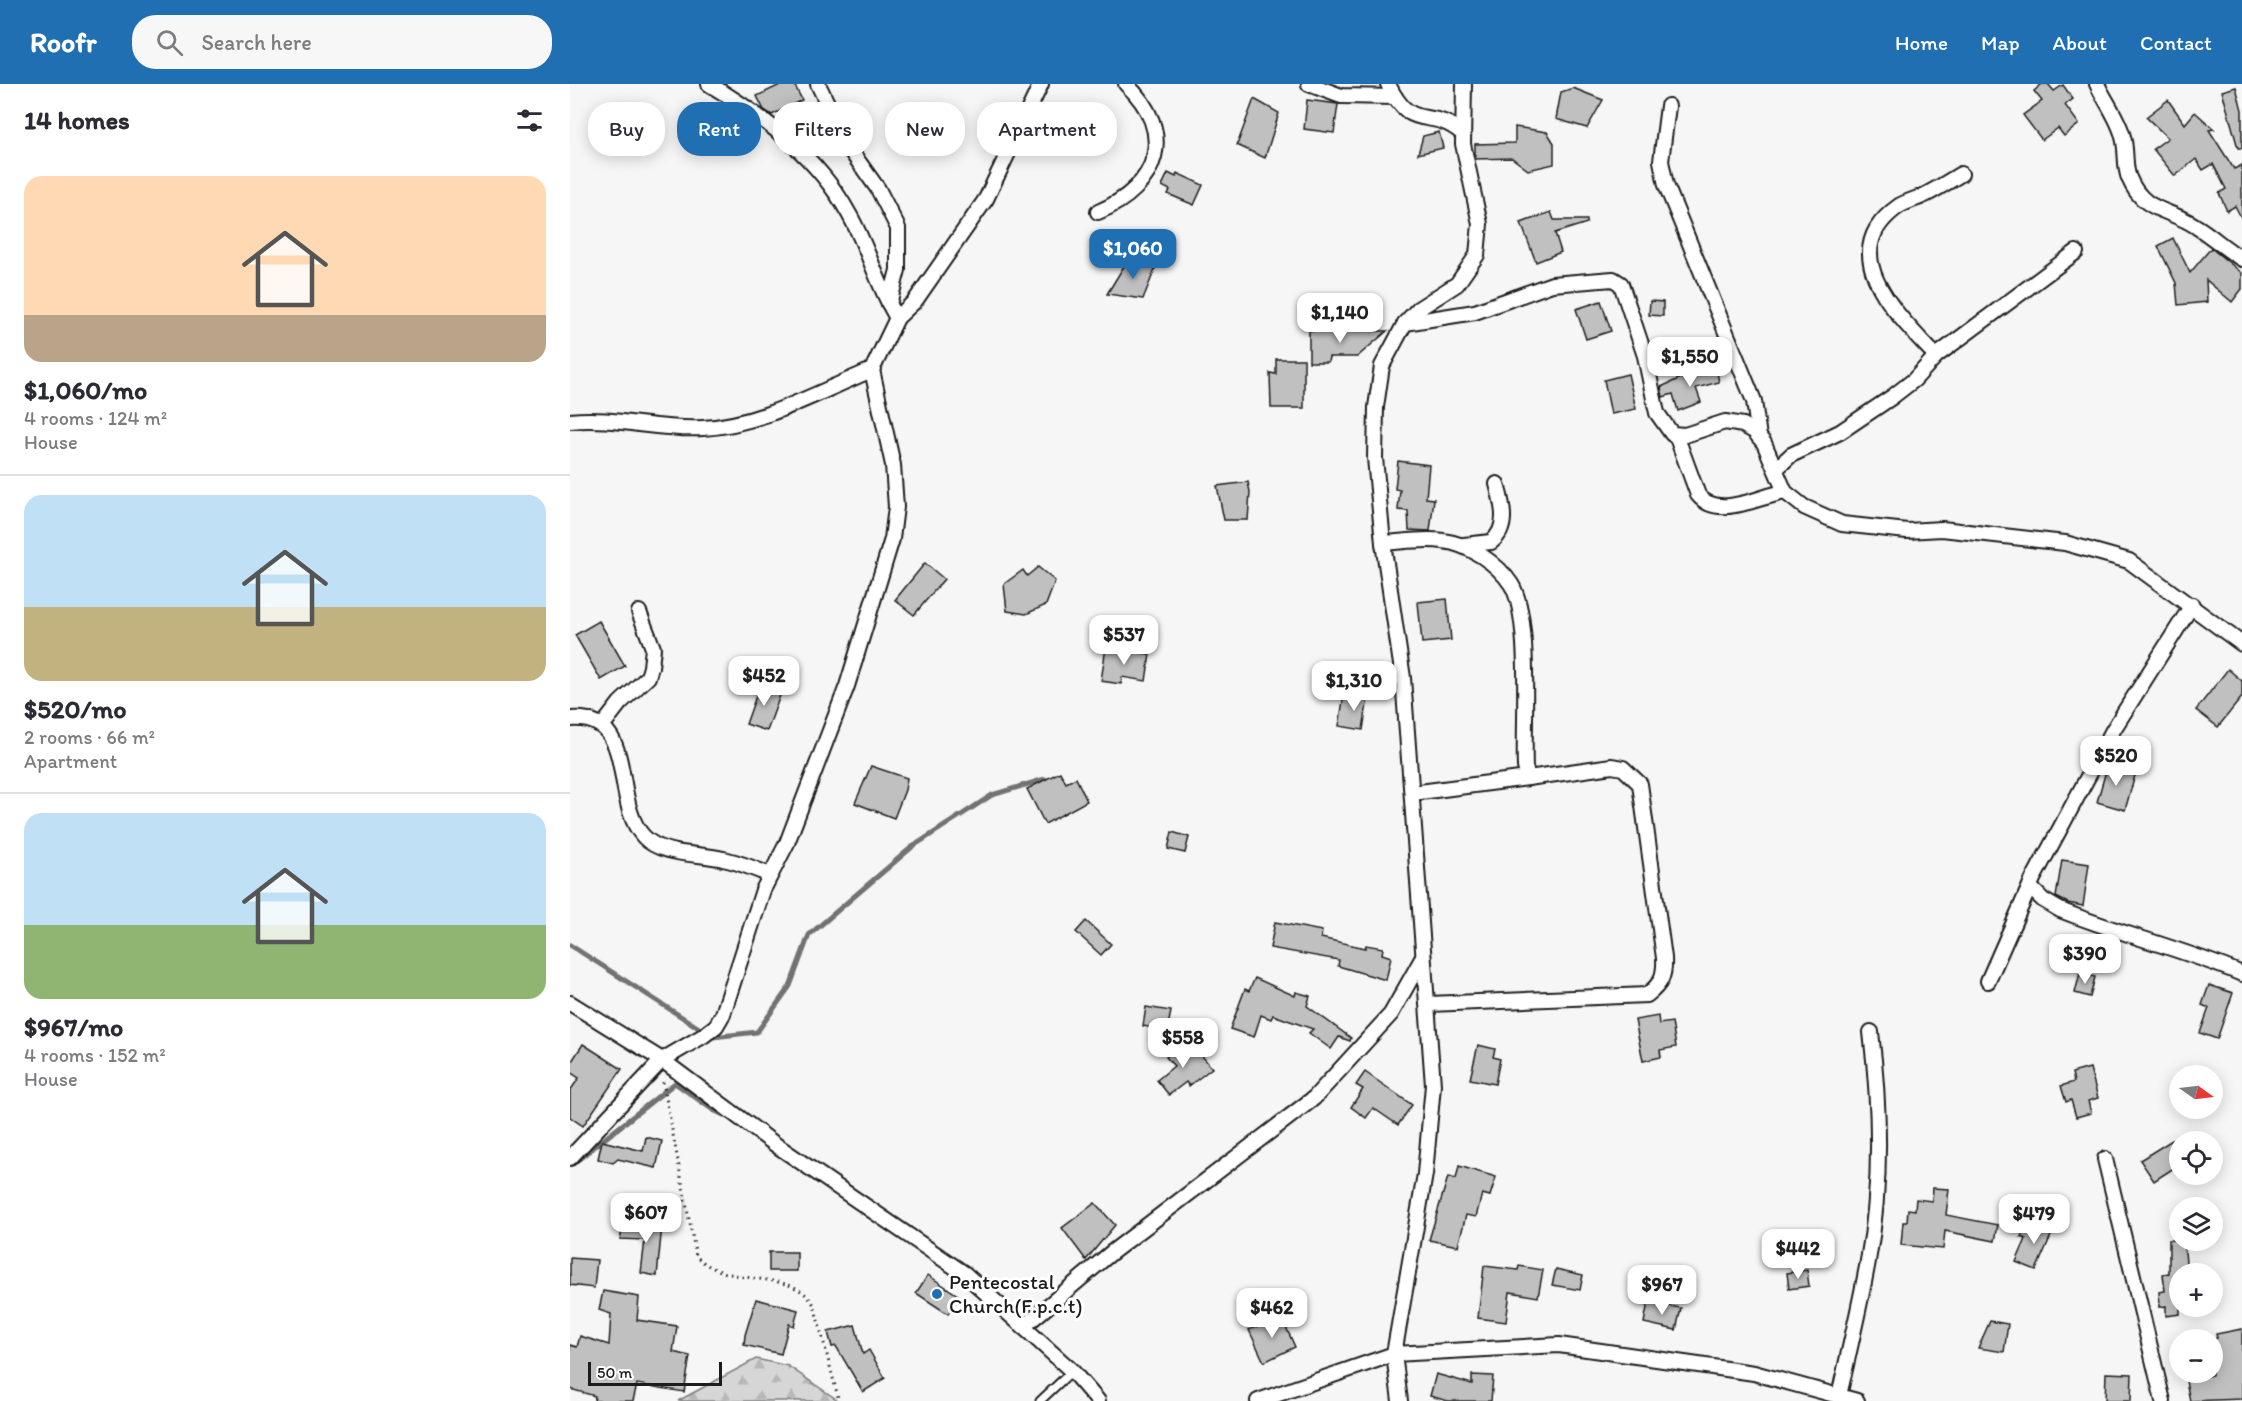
<!DOCTYPE html>
<html lang="en">
<head>
<meta charset="utf-8">
<style>
  :root { --surface:#fff; --page:#f7f7f7; --text:#2b2b33; --muted:#7c7c81; --line:#e1e1e2; --accent:#1f6fb2 }
  body { margin:0; font-family:Itim,sans-serif; background:var(--page); color:var(--text); height:100vh; display:flex; flex-direction:column; font-size:22px; white-space:nowrap }
  * { box-sizing:border-box; margin:0 }
  p { font-size:20px; color:var(--muted) }
  .icon { flex:none; width:33px; height:33px; fill:none; stroke:currentColor; stroke-width:2; stroke-linecap:round; stroke-linejoin:round }
  .map { position:relative; flex:1; overflow:hidden }
  .side { display:flex; flex-direction:column; background:var(--surface); width:570px }
  .side>* { flex:none }
  .guide { position:absolute; left:18px; top:18px; width:570px; height:54px; display:flex; gap:12px }
  .needle { width:39px; rotate:104deg }
  .fabs { position:absolute; left:1599px; top:981px; display:grid; gap:12px }
  .fabs a { display:grid; place-items:center; width:54px; height:54px; border-radius:50%; background:var(--surface); box-shadow:0 3px 15px #0003; font-size:30px }
  .scale { position:absolute; left:18px; bottom:15px; width:134px; box-sizing:border-box; padding-left:6px; border:3px solid #1c1c1c; border-top:0; font-size:16px; line-height:21px; white-space:nowrap; color:#1c1c1c; -webkit-text-stroke:4px #fff; paint-order:stroke }
  .price { position:absolute; translate:-50% -51px; padding:0 14px; border-radius:12px; background:#fff; color:#222; font-size:20px; line-height:39px; filter:drop-shadow(0 2px 3px #0008) }
  .price::after { content:''; position:absolute; left:50%; top:36px; width:18px; height:14px; margin-left:-9px; background:inherit; clip-path:polygon(0 0,100% 0,50% 100%) }
  .price.current { background:var(--accent); color:#fff }
  ul { padding:0; list-style:none }
  li { display:grid; align-content:center; gap:12px; height:318px; padding:0 24px }
  li+li { border-top:2px solid var(--line) }
  li span { display:grid; place-items:center; height:186px; border-radius:18px; color:#555 }
  li>.icon { margin-inline-start:auto }
  span .icon { width:108px; height:108px; fill:#fffc; stroke-width:1 }
  li b { font-size:26px }
  h2 { display:flex; justify-content:space-between; align-items:center; height:72px; padding:0 24px; font-size:26px }
  .tag { padding:0 21px; border-radius:24px; background:var(--surface); box-shadow:0 3px 15px #0003; font-size:21px; line-height:54px }
  .tag.current { background:var(--accent); color:#fff }
  header { display:flex; align-items:center; gap:36px; box-sizing:border-box; height:84px; padding:0 30px; background:var(--accent); color:#fff }
  header strong { font-size:28px }
  nav { display:flex; gap:33px; margin-inline-start:auto; font-size:21px }
  .search { width:420px; height:54px; background:var(--page); display:flex; align-items:center; gap:15px; box-sizing:border-box; padding:0 21px; border-radius:24px; color:var(--muted); font-size:22px }
  main { display:flex; flex:1; min-height:0 }
  .map>svg:first-child { display:block }
  .forest { fill:url(#forest-firs); stroke:#797979; stroke-width:1.5 }
  .lines { fill:none; stroke-linecap:round; stroke-linejoin:round }
  .stream { stroke:#727272; stroke-width:5 }
  .building { fill:#c0c0c0; stroke:#1c1c1c; stroke-width:1.5 }
  .service-casing { stroke:#1c1c1c; stroke-width:11 }
  .minor-casing { stroke:#1c1c1c; stroke-width:18 }
  .path { stroke:#1c1c1c; stroke-width:3; stroke-dasharray:1.5 4.5; stroke-linecap:butt }
  .service { stroke:#fff; stroke-width:7 }
  .minor { stroke:#fff; stroke-width:14 }
  .poi-dot { fill:#1f6fb2; stroke:#fff; stroke-width:2 }
  .labels { text-anchor:middle; stroke-width:6; stroke-linejoin:round; paint-order:stroke }
  .poi-label { font-size:21px; fill:#1c1c1c; stroke:#fff; text-anchor:start }
</style>
</head>
<body>
<header>
<strong>Roofr</strong>
<div class="search"><svg class="icon" aria-label="search" viewBox="0 0 24 24"><circle cx="10" cy="10" r="6"/><path d="M15 15l6 6"/></svg>Search here</div>
<nav><a>Home</a><a>Map</a><a>About</a><a>Contact</a></nav>
</header>
<main>
<section class="side">
<h2>14 homes<svg class="icon" aria-label="filters" viewBox="0 0 24 24"><path d="M4 7h16M4 17h16"/><circle cx="9" cy="7" r="2"/><circle cx="15" cy="17" r="2"/></svg></h2>
<ul>
<li><span style="background:linear-gradient(#ffd9b3 75%,#b9a48a 0)"><svg class="icon" aria-label="home" viewBox="0 0 24 24"><path d="M3 11l9-7 9 7M6 9v11h12V9"/></svg></span><div><b>$1,060/mo</b><p>4 rooms · 124 m²</p><p>House</p></div></li>
<li><span style="background:linear-gradient(#bfe0f5 60%,#c2b280 0)"><svg class="icon" aria-label="home" viewBox="0 0 24 24"><path d="M3 11l9-7 9 7M6 9v11h12V9"/></svg></span><div><b>$520/mo</b><p>2 rooms · 66 m²</p><p>Apartment</p></div></li>
<li><span style="background:linear-gradient(#bfe0f5 60%,#8fb573 0)"><svg class="icon" aria-label="home" viewBox="0 0 24 24"><path d="M3 11l9-7 9 7M6 9v11h12V9"/></svg></span><div><b>$967/mo</b><p>4 rooms · 152 m²</p><p>House</p></div></li>
</ul>
</section>
<div class="map">
<svg width="1672" height="1317" viewBox="0 0 1672 1317">
  <defs>
    <pattern id="forest-firs" width="22" height="20" patternUnits="userSpaceOnUse" patternTransform="scale(1.5)"><rect width="22" height="20" fill="#d6d6d6"/><path d="M5 1l3.5 6h-7zM16 11l3.5 6h-7z" fill="#b7b7b7"/></pattern>
  </defs>
  <rect width="100%" height="100%" fill="#f6f6f6"/>
  <filter id="ink" filterUnits="userSpaceOnUse"><feTurbulence type="fractalNoise" baseFrequency=".0167" numOctaves="2"/><feDisplacementMap in="SourceGraphic" scale="12" xChannelSelector="R" yChannelSelector="G"/><feConvolveMatrix kernelMatrix="1 2 1 2 8 2 1 2 1" color-interpolation-filters="sRGB"/></filter>
  <g filter="url(#ink)">
    <path class="forest" d="M 186,1275 L 218,1282 L 269,1317 L 108,1317 Z"/>
    <g class="lines">
      <g class="stream">
        <path d="M 0,861 L 143,953 L 187,948 L 220,902 L 239,851 L 342,763 L 422,711 L 475,695"/>
        <path d="M 2,1076 L 9,1075 L 105,999 L 143,1026 L 160,1034"/>
      </g>
    </g>
    <g class="building">
      <path d="M 212,0 L 224,0 L 232,16 L 202,31 L 194,26 L 187,12 Z"/>
      <path d="M 1472,0 L 1478,0 L 1484,7 L 1493,1 L 1503,15 L 1495,21 L 1509,40 L 1494,52 L 1488,44 L 1472,56 L 1453,31 L 1472,17 L 1464,7 Z"/>
      <path d="M 1666,3 L 1672,26 L 1672,64 L 1668,64 L 1652,7 Z"/>
      <path d="M 1003,4 L 1033,16 L 1017,44 L 986,35 L 991,8 Z"/>
      <path d="M 684,15 L 709,29 L 695,74 L 667,61 Z"/>
      <path d="M 737,16 L 768,20 L 764,49 L 734,45 Z"/>
      <path d="M 1598,16 L 1615,40 L 1625,28 L 1644,45 L 1639,46 L 1664,85 L 1672,81 L 1672,135 L 1665,122 L 1657,127 L 1649,109 L 1656,105 L 1643,80 L 1633,86 L 1626,75 L 1605,92 L 1583,65 L 1598,54 L 1576,33 Z"/>
      <path d="M 945,43 L 977,48 L 984,59 L 984,80 L 958,86 L 942,74 L 905,75 L 905,60 L 945,59 Z"/>
      <path d="M 869,48 L 873,64 L 848,70 L 853,52 Z"/>
      <path d="M 598,89 L 606,93 L 607,89 L 633,101 L 624,121 L 598,110 L 600,106 L 592,102 Z"/>
      <path d="M 981,128 L 984,136 L 1017,136 L 1017,139 L 985,149 L 991,168 L 966,178 L 951,139 Z"/>
      <path d="M 1603,154 L 1620,189 L 1641,164 L 1672,189 L 1672,205 L 1662,218 L 1636,196 L 1637,218 L 1608,221 L 1606,199 L 1588,162 Z"/>
      <path d="M 557,177 L 587,180 L 573,215 L 537,210 Z"/>
      <path d="M 1031,217 L 1041,247 L 1016,255 L 1006,225 Z"/>
      <path d="M 1080,217 L 1093,218 L 1093,232 L 1079,231 Z"/>
      <path d="M 739,246 L 817,247 L 787,273 L 759,273 L 758,278 L 739,278 Z"/>
      <path d="M 706,275 L 734,275 L 734,324 L 701,324 L 700,289 L 706,290 Z"/>
      <path d="M 1146,284 L 1149,298 L 1126,304 L 1131,318 L 1108,327 L 1103,310 L 1093,313 L 1091,303 L 1113,293 Z"/>
      <path d="M 1058,290 L 1066,325 L 1041,330 L 1034,296 Z"/>
      <path d="M 828,377 L 859,381 L 856,414 L 864,415 L 860,447 L 839,446 L 838,427 L 828,426 L 830,406 L 825,405 Z"/>
      <path d="M 678,398 L 680,408 L 678,436 L 654,436 L 647,402 Z"/>
      <path d="M 355,479 L 374,495 L 344,531 L 325,516 Z"/>
      <path d="M 468,483 L 485,497 L 476,521 L 456,530 L 437,527 L 434,500 L 453,486 L 457,492 Z"/>
      <path d="M 877,515 L 881,556 L 852,559 L 848,518 Z"/>
      <path d="M 29,537 L 55,582 L 31,596 L 5,551 Z"/>
      <path d="M 536,563 L 580,570 L 576,597 L 552,593 L 551,600 L 531,597 Z"/>
      <path d="M 1658,585 L 1672,597 L 1672,613 L 1648,643 L 1626,626 Z"/>
      <path d="M 797,593 L 813,594 L 812,608 L 796,607 Z"/>
      <path d="M 191,598 L 212,606 L 197,647 L 176,640 Z"/>
      <path d="M 774,610 L 798,613 L 793,646 L 769,642 Z"/>
      <path d="M 1538,680 L 1566,688 L 1555,726 L 1527,718 Z"/>
      <path d="M 301,682 L 337,694 L 335,706 L 324,734 L 285,719 Z"/>
      <path d="M 490,688 L 496,699 L 506,694 L 517,717 L 475,740 L 457,705 Z"/>
      <path d="M 602,748 L 619,753 L 615,769 L 598,765 Z"/>
      <path d="M 1492,776 L 1519,780 L 1513,822 L 1498,819 L 1486,813 Z"/>
      <path d="M 516,837 L 541,860 L 531,871 L 506,848 Z"/>
      <path d="M 705,838 L 752,847 L 751,854 L 795,864 L 796,861 L 813,864 L 812,870 L 821,873 L 816,896 L 768,882 L 769,876 L 700,864 Z"/>
      <path d="M 1510,889 L 1525,893 L 1520,913 L 1505,909 Z"/>
      <path d="M 685,894 L 725,912 L 726,908 L 740,912 L 737,922 L 781,954 L 780,957 L 769,953 L 761,965 L 739,949 L 743,945 L 703,931 L 701,935 L 691,931 L 684,953 L 660,945 L 675,905 L 679,907 Z"/>
      <path d="M 1639,901 L 1663,909 L 1647,955 L 1630,949 L 1639,924 L 1632,921 Z"/>
      <path d="M 576,923 L 601,927 L 597,947 L 573,942 Z"/>
      <path d="M 1088,932 L 1089,940 L 1102,938 L 1106,963 L 1090,966 L 1091,973 L 1073,977 L 1065,936 Z"/>
      <path d="M 13,960 L 52,985 L 13,1042 L 0,1033 L 0,1007 L 9,994 L 0,988 L 0,980 Z"/>
      <path d="M 611,960 L 621,971 L 627,966 L 642,984 L 619,1002 L 616,998 L 599,1011 L 587,996 L 604,982 L 596,973 Z"/>
      <path d="M 908,961 L 925,965 L 923,973 L 930,975 L 925,1000 L 900,995 Z"/>
      <path d="M 1520,984 L 1528,1014 L 1518,1017 L 1521,1029 L 1506,1033 L 1501,1016 L 1496,1018 L 1491,1002 L 1504,998 L 1502,989 Z"/>
      <path d="M 795,988 L 842,1021 L 828,1041 L 803,1024 L 796,1034 L 781,1023 L 793,1005 L 786,1001 Z"/>
      <path d="M 76,1053 L 92,1057 L 86,1084 L 48,1075 L 43,1079 L 28,1075 L 32,1057 L 73,1067 Z"/>
      <path d="M 1602,1056 L 1610,1068 L 1610,1080 L 1584,1097 L 1570,1076 Z"/>
      <path d="M 889,1082 L 926,1093 L 920,1112 L 912,1110 L 906,1133 L 896,1131 L 888,1162 L 859,1156 L 878,1093 L 886,1095 Z"/>
      <path d="M 1363,1104 L 1379,1105 L 1376,1131 L 1428,1141 L 1425,1157 L 1375,1147 L 1373,1165 L 1331,1161 L 1333,1138 L 1337,1138 L 1338,1125 L 1345,1126 L 1346,1115 L 1362,1117 Z"/>
      <path d="M 525,1119 L 545,1141 L 516,1176 L 492,1144 Z"/>
      <path d="M 1458,1136 L 1483,1147 L 1466,1186 L 1446,1178 L 1456,1155 L 1451,1153 Z"/>
      <path d="M 54,1140 L 92,1141 L 87,1192 L 71,1189 L 75,1156 L 50,1155 Z"/>
      <path d="M 1599,1156 L 1614,1156 L 1617,1190 L 1610,1190 L 1610,1230 L 1596,1232 L 1596,1222 L 1590,1223 L 1589,1208 L 1595,1207 L 1593,1190 L 1599,1189 Z"/>
      <rect x="199" y="1168" width="28" height="19"/>
      <path d="M 0,1174 L 27,1176 L 24,1204 L 0,1201 Z"/>
      <path d="M 914,1182 L 948,1186 L 949,1182 L 973,1186 L 968,1213 L 940,1208 L 936,1238 L 908,1234 Z"/>
      <path d="M 986,1185 L 1013,1191 L 1010,1206 L 982,1201 Z"/>
      <path d="M 1237,1186 L 1239,1202 L 1219,1205 L 1217,1189 Z"/>
      <path d="M 358,1191 L 389,1212 L 378,1230 L 346,1209 Z"/>
      <path d="M 33,1207 L 69,1213 L 67,1236 L 107,1242 L 103,1268 L 120,1272 L 114,1308 L 67,1300 L 63,1317 L 24,1317 L 25,1312 L 0,1305 L 0,1261 L 7,1263 L 10,1252 L 39,1261 L 41,1230 L 29,1226 Z"/>
      <path d="M 186,1215 L 228,1226 L 224,1242 L 219,1240 L 211,1270 L 174,1261 L 175,1251 Z"/>
      <path d="M 1078,1218 L 1111,1224 L 1106,1246 L 1074,1239 Z"/>
      <path d="M 711,1232 L 725,1263 L 694,1278 L 679,1246 Z"/>
      <path d="M 1420,1237 L 1438,1240 L 1434,1268 L 1408,1264 Z"/>
      <path d="M 285,1241 L 293,1270 L 299,1266 L 315,1294 L 293,1308 L 266,1262 L 262,1263 L 258,1248 Z"/>
      <path d="M 1672,1245 L 1672,1315 L 1620,1317 L 1616,1297 L 1642,1291 L 1642,1255 L 1647,1254 L 1646,1250 Z"/>
      <path d="M 1536,1289 L 1562,1290 L 1561,1317 L 1535,1317 Z"/>
      <path d="M 866,1290 L 902,1300 L 902,1291 L 923,1292 L 921,1317 L 878,1317 L 860,1312 Z"/>
    </g>
    <g class="lines">
      <defs>
        <path id="service" d="M 470,1317 L 502,1287"/>
        <g id="minor">
          <path d="M 139,0 C 194,33 248,73 279,130 C 298,163 307,201 327,234"/>
          <path d="M 248,0 L 278,63 L 308,105 L 328,144 L 328,186 L 319,220"/>
          <path d="M 739,0 L 771,12 L 825,13"/>
          <path d="M 818,0 C 842,51 859,21 892,49"/>
          <path d="M 1527,0 C 1535,17 1549,35 1553,53 C 1557,66 1554,83 1559,94 C 1574,130 1600,124 1627,143 C 1643,153 1655,165 1672,175"/>
          <path d="M 1098,22 L 1091,77 L 1096,101 L 1184,317 L 1189,353"/>
          <path d="M 528,128 C 589,103 607,48 556,0"/>
          <path d="M 835,239 L 905,228 L 982,200 L 1043,195 L 1051,200 L 1075,272 L 1087,329 L 1102,350 L 1115,351 L 1155,338 L 1173,341 L 1184,347 L 1194,359 L 1215,408 L 1234,423 L 1272,440 L 1337,447 L 1372,445 L 1495,459 L 1559,477 L 1672,560"/>
          <path d="M 1366,272 C 1327,231 1262,169 1329,122 C 1337,117 1347,115 1355,111 C 1367,105 1379,97 1391,90"/>
          <path d="M 0,337 C 45,332 89,347 133,344 C 191,341 248,308 302,286"/>
          <path d="M 1106,351 L 1128,411 C 1148,436 1189,412 1215,408"/>
          <path d="M 1206,385 L 1221,371 L 1270,348 L 1322,313 L 1344,296 L 1366,272 L 1506,168"/>
          <path d="M 813,459 C 832,458 854,454 873,457 C 899,460 927,479 941,500 C 962,532 953,643 955,683 L 958,694 L 1042,682 L 1053,684 L 1070,700 L 1094,874 C 1095,892 1091,900 1077,911 L 859,920"/>
          <path d="M 894,461 L 921,458 C 940,444 932,419 927,400"/>
          <path d="M 0,635 C 69,629 40,718 74,753 C 92,772 129,769 153,775 C 169,778 185,785 200,791"/>
          <path d="M 33,641 L 50,619 L 78,593 L 81,583 L 83,564 L 69,528"/>
          <path d="M 842,709 L 958,694"/>
          <path d="M 1460,803 L 1473,816 L 1490,826 C 1550,850 1613,865 1672,890"/>
          <path d="M 1418,897 L 1463,795 L 1543,646 L 1622,521"/>
          <path d="M 0,919 L 92,976 L 206,1061 L 395,1190 L 502,1287 L 528,1317"/>
          <path d="M 0,1074 L 92,976 L 133,952 L 146,942 L 153,930 L 193,806 L 217,759 L 277,602 L 322,455 L 326,423 L 323,381 L 302,286 L 327,234 L 345,217 L 416,115 L 471,0"/>
          <path d="M 1535,1075 L 1593,1317"/>
          <path d="M 453,1243 L 541,1169 L 744,1014 L 821,930 L 853,873"/>
          <path d="M 1269,1312 C 1279,1267 1290,1222 1298,1177 C 1312,1102 1310,1023 1301,948"/>
          <path d="M 688,1317 L 824,1270 L 989,1261 L 1184,1289 L 1287,1317"/>
          <path d="M 830,1317 L 824,1270 L 855,1090 L 863,1001 L 833,594 L 813,459 L 805,374 L 806,323 L 812,282 L 835,239 L 848,225 L 887,200 L 907,171 L 910,140 L 893,60 L 894,0"/>
        </g>
      </defs>
      <use href="#service" class="service-casing"/>
      <use href="#minor" class="minor-casing"/>
      <path class="path" d="M 93,998 L 126,1172 C 161,1207 221,1182 244,1221 L 269,1317"/>
      <use href="#service" class="service"/>
      <use href="#minor" class="minor"/>
    </g>
  </g>
  <circle class="poi-dot" cx="367" cy="1210" r="6"/>
  <g class="labels">
    <g class="poi-label">
      <text x="379" y="1205">Pentecostal<tspan x="379" dy="24">Church(F.p.c.t)</tspan></text>
    </g>
  </g>
</svg>
<div class="fabs">
<a><svg class="needle" viewBox="-14 -14 28 28"><path d="M0-13l5 13h-10z" fill="#e53935"/><path d="M0 13l5-13h-10z" fill="#7c7c81"/></svg></a>
<a><svg class="icon" aria-label="locate" viewBox="0 0 24 24"><circle cx="12" cy="12" r="6"/><path d="M12 2v4M12 18v4M2 12h4M18 12h4"/></svg></a>
<a><svg class="icon" aria-label="layers" viewBox="0 0 24 24"><path d="M12 4l9 5-9 5-9-5zM3 14l9 5 9-5"/></svg></a>
<a>+</a>
<a>−</a>
</div>
<div class="scale">50 m</div>
<b class="price current" style="left:563px;top:196px">$1,060</b>
<b class="price" style="left:770px;top:260px">$1,140</b>
<b class="price" style="left:1120px;top:304px">$1,550</b>
<b class="price" style="left:554px;top:582px">$537</b>
<b class="price" style="left:194px;top:623px">$452</b>
<b class="price" style="left:784px;top:628px">$1,310</b>
<b class="price" style="left:1546px;top:703px">$520</b>
<b class="price" style="left:1515px;top:901px">$390</b>
<b class="price" style="left:613px;top:985px">$558</b>
<b class="price" style="left:76px;top:1160px">$607</b>
<b class="price" style="left:1464px;top:1161px">$479</b>
<b class="price" style="left:1228px;top:1196px">$442</b>
<b class="price" style="left:1092px;top:1232px">$967</b>
<b class="price" style="left:702px;top:1255px">$462</b>
<div class="guide">
<a class="tag">Buy</a>
<a class="tag current">Rent</a>
<a class="tag">Filters</a>
<a class="tag">New</a>
<a class="tag">Apartment</a>
</div>
</div>
</main>
</body>
</html>
